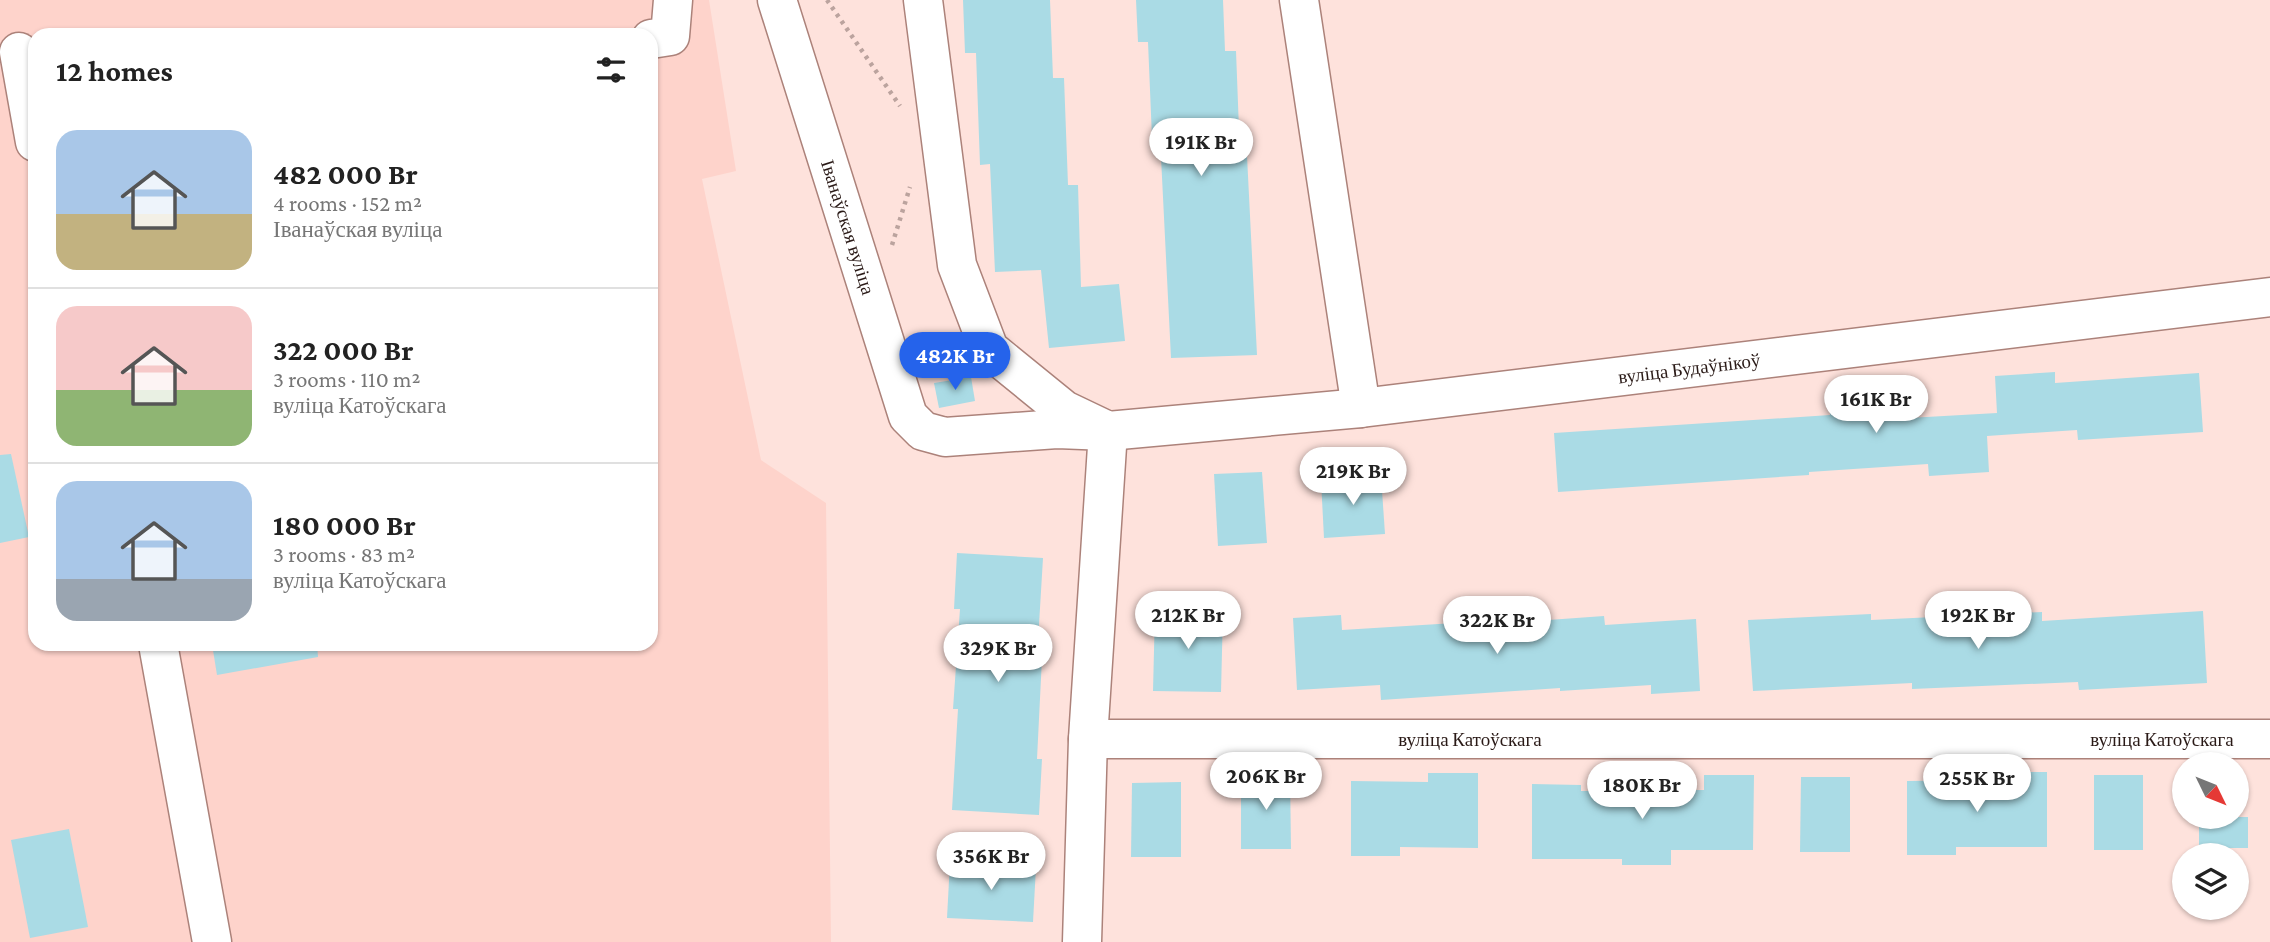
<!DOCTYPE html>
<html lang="en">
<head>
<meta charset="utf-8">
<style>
  :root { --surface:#fff; --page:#f6f6f6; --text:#222; --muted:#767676; --line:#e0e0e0; --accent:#2563eb }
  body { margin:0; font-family:"Crimson Pro",serif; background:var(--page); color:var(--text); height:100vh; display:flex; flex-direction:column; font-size:26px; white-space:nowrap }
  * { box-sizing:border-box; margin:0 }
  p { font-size:23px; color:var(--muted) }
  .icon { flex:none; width:38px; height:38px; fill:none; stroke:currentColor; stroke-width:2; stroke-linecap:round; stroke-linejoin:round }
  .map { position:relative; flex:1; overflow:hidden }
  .panel { position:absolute; left:28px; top:28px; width:630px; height:623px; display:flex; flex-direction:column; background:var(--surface); border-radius:21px; box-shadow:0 2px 5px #0004 }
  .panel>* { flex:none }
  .needle { width:46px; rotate:133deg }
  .tools { position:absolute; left:2172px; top:752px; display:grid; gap:14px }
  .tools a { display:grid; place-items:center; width:77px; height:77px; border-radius:50%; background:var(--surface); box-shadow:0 2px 5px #0004; font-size:35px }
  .price { position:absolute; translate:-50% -60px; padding:0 16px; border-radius:24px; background:#fff; color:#222; font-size:23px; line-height:46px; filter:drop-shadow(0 2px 4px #0008) }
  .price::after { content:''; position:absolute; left:50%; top:42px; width:21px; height:16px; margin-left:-10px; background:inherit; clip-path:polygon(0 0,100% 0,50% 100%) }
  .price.current { background:var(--accent); color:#fff }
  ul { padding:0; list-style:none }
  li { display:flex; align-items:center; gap:21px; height:175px; padding:0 28px }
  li+li { border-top:2px solid var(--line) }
  li span { display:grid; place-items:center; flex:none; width:196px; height:140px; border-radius:21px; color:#555 }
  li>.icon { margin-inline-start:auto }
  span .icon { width:84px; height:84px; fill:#fffc; stroke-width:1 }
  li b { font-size:30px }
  h2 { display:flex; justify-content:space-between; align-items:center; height:84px; padding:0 28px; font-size:30px }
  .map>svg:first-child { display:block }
  .built { fill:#fed3cb; fill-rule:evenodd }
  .building { fill:#aadbe5 }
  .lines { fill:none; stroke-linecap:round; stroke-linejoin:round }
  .minor-casing { stroke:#ac827a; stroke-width:41 }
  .path { stroke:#bba39e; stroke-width:4.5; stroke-dasharray:3.5 5; stroke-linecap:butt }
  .minor { stroke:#fff; stroke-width:38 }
  .labels { text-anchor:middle; stroke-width:5; stroke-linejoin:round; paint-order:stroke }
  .street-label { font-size:19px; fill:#2a1a17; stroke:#fdf4f2 }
</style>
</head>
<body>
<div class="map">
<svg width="2270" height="942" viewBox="0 0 2270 942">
  <rect width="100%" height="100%" fill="#fee2dc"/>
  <path class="built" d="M 0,0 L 709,0 L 736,171 L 702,179 L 761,460 L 826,503 L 831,942 L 0,942 ZM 35,35 L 651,35 L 651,644 L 35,644 Z"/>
  <g class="building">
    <path d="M 963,0 L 1050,0 L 1053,78 L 1064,78 L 1068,185 L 1078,185 L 1081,287 L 1119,284 L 1125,341 L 1049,348 L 1041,270 L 995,272 L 990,164 L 980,165 L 976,53 L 965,53 Z"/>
    <path d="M 1136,0 L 1223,0 L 1225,51 L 1236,51 L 1240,156 L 1247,156 L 1257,355 L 1171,358 L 1160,137 L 1152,138 L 1148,42 L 1138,42 Z"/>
    <path d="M 2055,372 L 2055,383 L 2199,373 L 2203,432 L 2078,440 L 2077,430 L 1987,436 L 1989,472 L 1929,476 L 1928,464 L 1809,472 L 1809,475 L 1558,492 L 1554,433 L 1830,415 L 1830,412 L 1890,408 L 1891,419 L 1997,413 L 1995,376 Z"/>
    <path d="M 971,377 L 975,401 L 939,408 L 934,383 Z"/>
    <path d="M 11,454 L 29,537 L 0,543 L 0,455 Z"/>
    <path d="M 1262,472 L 1267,543 L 1218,546 L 1214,474 Z"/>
    <path d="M 1381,476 L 1385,534 L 1324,538 L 1321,480 Z"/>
    <path d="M 957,553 L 1043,558 L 1037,658 L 1042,658 L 1037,759 L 1042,759 L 1039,815 L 952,810 L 958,709 L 953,709 L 960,609 L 954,609 Z"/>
    <path d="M 1155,610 L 1223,611 L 1221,692 L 1153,691 Z"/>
    <path d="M 2203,611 L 2207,683 L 2079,690 L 2078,682 L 1912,689 L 1912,683 L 1753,691 L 1748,620 L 1871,614 L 1871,620 L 2042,612 L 2042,621 Z"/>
    <path d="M 1341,615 L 1342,630 L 1519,619 L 1519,622 L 1604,616 L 1605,625 L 1696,619 L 1700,691 L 1651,694 L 1651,685 L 1560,691 L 1560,688 L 1381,700 L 1380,685 L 1297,690 L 1293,618 Z"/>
    <path d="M 212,644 L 317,644 L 318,657 L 217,675 Z"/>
    <path d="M 1998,772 L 2047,772 L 2047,847 L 1956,847 L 1956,855 L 1907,855 L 1907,781 L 1998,780 Z"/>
    <path d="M 1428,773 L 1478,773 L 1478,848 L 1400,847 L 1400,856 L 1351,856 L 1351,781 L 1428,782 Z"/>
    <path d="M 1241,774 L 1290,774 L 1291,849 L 1241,849 Z"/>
    <path d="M 1704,775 L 1754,775 L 1753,850 L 1671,850 L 1671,865 L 1622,865 L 1622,859 L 1532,859 L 1532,784 L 1581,785 L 1581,791 L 1704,790 Z"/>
    <rect x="2094" y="775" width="49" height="75"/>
    <path d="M 1801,777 L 1850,777 L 1850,852 L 1800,852 Z"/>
    <path d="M 1181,782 L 1181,857 L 1131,857 L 1132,783 Z"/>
    <rect x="2199" y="817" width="49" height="31"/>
    <path d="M 69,829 L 88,927 L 30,938 L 11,840 Z"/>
    <path d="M 950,862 L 1036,867 L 1033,922 L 947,918 Z"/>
  </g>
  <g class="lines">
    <defs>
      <g id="minor">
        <path id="s1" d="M 777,0 L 908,416 L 923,431 L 945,437 L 1057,429 L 1108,431 L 1088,739 L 1082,942"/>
        <path id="s2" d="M 923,0 L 957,265 L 989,349 L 1064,410 L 1108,431 L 1361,408 L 2270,297"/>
        <path d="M 1299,0 L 1361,408"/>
        <path d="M 651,39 L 670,36 L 673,0"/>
        <path d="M 19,52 L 35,142"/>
        <path d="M 158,644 L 212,942"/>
        <path id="s3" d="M 1088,739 L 2270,739"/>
      </g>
    </defs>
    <use href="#minor" class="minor-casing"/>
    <g class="path">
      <path d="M 827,0 L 900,106"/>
      <path d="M 892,245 L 910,187"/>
      <path d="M 927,366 L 955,358"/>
    </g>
    <use href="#minor" class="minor"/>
  </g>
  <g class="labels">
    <g class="street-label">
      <text dy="7" stroke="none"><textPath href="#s1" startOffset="238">Іванаўская вуліца</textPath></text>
      <text dy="7" stroke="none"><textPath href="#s2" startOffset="1087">вуліца Будаўнікоў</textPath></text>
      <text dy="7" stroke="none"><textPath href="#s3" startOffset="382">вуліца Катоўскага</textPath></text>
      <text dy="7" stroke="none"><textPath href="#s3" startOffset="1074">вуліца Катоўскага</textPath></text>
    </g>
  </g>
</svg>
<div class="tools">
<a><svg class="needle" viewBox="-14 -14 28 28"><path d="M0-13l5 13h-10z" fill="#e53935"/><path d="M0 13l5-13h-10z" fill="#767676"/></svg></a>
<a><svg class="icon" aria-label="layers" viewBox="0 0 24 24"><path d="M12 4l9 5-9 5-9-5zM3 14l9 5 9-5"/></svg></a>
</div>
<b class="price" style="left:1201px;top:178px">191K Br</b>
<b class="price current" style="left:955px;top:392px">482K Br</b>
<b class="price" style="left:1876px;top:435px">161K Br</b>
<b class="price" style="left:1353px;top:507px">219K Br</b>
<b class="price" style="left:1188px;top:651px">212K Br</b>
<b class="price" style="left:1978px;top:651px">192K Br</b>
<b class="price" style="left:1497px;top:656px">322K Br</b>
<b class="price" style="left:998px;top:684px">329K Br</b>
<b class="price" style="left:1266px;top:812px">206K Br</b>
<b class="price" style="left:1977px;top:814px">255K Br</b>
<b class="price" style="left:1642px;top:821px">180K Br</b>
<b class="price" style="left:991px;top:892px">356K Br</b>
<section class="panel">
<h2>12 homes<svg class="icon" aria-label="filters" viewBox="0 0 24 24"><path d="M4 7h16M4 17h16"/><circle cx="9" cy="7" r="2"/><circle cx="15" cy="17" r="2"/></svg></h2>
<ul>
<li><span style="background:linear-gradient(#a9c7e8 60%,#c2b280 0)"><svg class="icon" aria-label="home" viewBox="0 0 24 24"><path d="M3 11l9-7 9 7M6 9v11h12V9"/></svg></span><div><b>482 000 Br</b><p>4 rooms · 152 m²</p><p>Іванаўская вуліца</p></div></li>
<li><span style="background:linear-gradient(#f6c9c9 60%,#8fb573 0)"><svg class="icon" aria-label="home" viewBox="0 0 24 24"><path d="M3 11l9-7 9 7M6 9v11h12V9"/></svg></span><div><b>322 000 Br</b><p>3 rooms · 110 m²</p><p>вуліца Катоўскага</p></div></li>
<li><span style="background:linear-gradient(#a9c7e8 70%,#9aa5b1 0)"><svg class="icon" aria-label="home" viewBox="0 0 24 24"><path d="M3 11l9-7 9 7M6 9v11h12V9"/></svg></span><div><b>180 000 Br</b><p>3 rooms · 83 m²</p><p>вуліца Катоўскага</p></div></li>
</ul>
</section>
</div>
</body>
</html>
